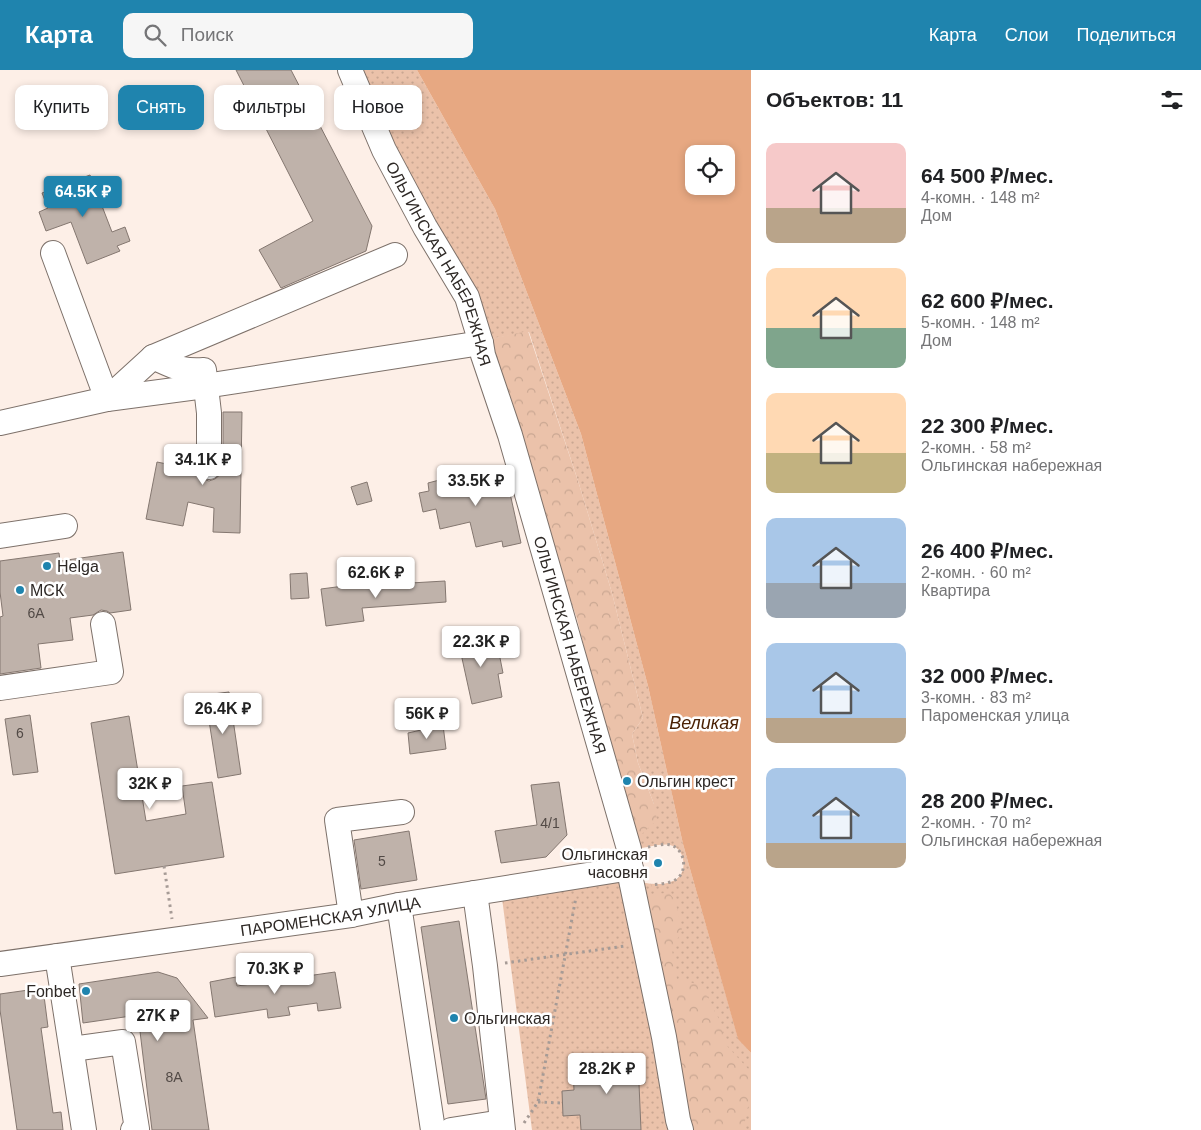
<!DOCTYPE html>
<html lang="ru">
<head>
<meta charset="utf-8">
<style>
  :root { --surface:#fff; --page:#f6f6f6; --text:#202124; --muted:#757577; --accent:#1f84ae }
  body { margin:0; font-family:Arial,sans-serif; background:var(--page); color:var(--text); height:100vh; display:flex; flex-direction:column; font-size:19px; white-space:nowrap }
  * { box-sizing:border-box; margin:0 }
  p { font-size:16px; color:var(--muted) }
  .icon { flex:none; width:28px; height:28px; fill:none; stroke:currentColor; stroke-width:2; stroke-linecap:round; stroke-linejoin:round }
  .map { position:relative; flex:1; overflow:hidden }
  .side { display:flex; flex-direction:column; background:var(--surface); width:450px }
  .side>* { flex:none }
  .top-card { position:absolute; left:15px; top:15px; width:475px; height:45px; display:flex; gap:10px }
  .fabs { position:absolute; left:685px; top:75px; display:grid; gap:10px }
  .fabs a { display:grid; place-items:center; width:50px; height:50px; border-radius:10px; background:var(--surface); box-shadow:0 2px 8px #0003; font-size:25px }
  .price { position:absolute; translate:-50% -42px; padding:0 11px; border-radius:5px; background:#fff; color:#222; font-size:16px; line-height:32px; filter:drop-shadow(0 1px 2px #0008) }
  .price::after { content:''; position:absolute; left:50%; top:30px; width:15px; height:11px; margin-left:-8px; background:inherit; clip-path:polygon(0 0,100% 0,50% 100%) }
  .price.on { background:var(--accent); color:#fff }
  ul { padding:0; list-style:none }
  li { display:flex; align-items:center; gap:15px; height:125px; padding:0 15px }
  li span { display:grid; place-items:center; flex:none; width:140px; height:100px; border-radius:10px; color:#555 }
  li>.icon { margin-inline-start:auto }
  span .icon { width:60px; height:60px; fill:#fffc; stroke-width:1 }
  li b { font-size:21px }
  h2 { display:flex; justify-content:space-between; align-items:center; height:60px; padding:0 15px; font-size:21px }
  .tag { padding:0 18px; border-radius:10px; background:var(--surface); box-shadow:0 2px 8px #0003; font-size:18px; line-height:45px }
  .tag.on { background:var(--accent); color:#fff }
  header { display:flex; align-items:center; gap:30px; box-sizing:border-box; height:70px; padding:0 25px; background:var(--accent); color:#fff }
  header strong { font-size:24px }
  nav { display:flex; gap:28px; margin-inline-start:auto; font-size:18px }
  .search { width:350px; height:45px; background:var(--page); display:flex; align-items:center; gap:12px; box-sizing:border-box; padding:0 18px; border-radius:10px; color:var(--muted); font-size:19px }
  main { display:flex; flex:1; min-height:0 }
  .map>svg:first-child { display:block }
  .grass { fill:url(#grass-dots) }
  .forest { fill:url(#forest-crowns) }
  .water { fill:#e7a882; fill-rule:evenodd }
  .building { fill:#bfb2aa; stroke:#847770 }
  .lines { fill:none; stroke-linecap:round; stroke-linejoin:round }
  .minor-casing { stroke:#7d716a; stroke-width:26 }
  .path { stroke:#a69b96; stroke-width:3; stroke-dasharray:2.5 4; stroke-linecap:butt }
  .minor { stroke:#fff; stroke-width:24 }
  .poi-dot { fill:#1f84ae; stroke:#fff; stroke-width:2 }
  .labels { text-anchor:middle; stroke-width:5; stroke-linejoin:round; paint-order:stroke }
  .number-label { font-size:14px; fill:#524a46 }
  .street-label { font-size:16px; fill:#2d2825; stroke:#fff }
  .poi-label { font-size:16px; fill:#2d2825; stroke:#fff; text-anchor:start }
  .water-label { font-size:18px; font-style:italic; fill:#4b2205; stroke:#fff }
</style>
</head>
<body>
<header>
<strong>Карта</strong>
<div class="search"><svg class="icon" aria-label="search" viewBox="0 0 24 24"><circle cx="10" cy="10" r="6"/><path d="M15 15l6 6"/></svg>Поиск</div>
<nav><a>Карта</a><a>Слои</a><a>Поделиться</a></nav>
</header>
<main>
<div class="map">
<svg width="751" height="1060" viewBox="0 0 751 1060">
  <defs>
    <pattern id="grass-dots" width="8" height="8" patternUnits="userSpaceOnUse" patternTransform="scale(1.25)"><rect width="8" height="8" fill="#ebc2aa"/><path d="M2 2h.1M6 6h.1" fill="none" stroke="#caa792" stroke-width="1.8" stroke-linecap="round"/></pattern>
    <pattern id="forest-crowns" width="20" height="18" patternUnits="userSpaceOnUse" patternTransform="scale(1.25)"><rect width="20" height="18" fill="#ebc2aa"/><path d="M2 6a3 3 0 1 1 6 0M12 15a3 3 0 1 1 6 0" fill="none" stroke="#caa792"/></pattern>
  </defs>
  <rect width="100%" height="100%" fill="#fdefe7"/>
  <path class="grass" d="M 357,0 L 417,0 L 495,139 L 581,364 L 648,616 L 683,774 L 738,968 L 751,983 L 751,1060 L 532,1060 L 502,828 L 631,810 C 645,813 659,817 673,811 C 689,805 686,778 670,775 C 662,773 644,778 635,779 L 632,768 L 654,734 L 638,693 L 632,664 L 643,648 L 612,523 L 579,414 L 529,262 L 490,269 L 427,148 Z"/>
  <g class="forest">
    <path d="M 528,261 L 579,414 L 612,523 L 643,648 L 632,664 L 638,693 L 654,734 L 657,750 L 642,764 L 632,768 L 577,549 L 514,363 L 490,269 Z"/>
    <path d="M 669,823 L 675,830 L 682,860 L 672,880 L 677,909 L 701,915 L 720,951 L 727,976 L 751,1002 L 751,1028 L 746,1043 L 744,1060 L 690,1060 L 662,923 L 663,891 L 651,866 L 646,830 L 651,824 Z"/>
  </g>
  <path class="water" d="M 417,0 L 751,0 L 751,983 L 738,969 L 683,774 L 648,616 L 581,364 L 495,139 ZM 694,84 L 726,84 L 726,116 L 694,116 Z"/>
  <g class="building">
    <path d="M 236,0 L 291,0 L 372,156 L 366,181 L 281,218 L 259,180 L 313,151 Z"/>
    <path d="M 90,105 L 112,162 L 125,157 L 130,171 L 117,176 L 120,181 L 87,194 L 71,152 L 46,161 L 39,142 L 48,138 L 42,123 Z"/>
    <path d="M 223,342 L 242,342 L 240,463 L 213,462 L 214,438 L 188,432 L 183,456 L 146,449 L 157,392 L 196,400 L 197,404 L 202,409 L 209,411 L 215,409 L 221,404 L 223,397 Z"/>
    <path d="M 504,396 L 521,473 L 503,477 L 502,471 L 476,477 L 470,452 L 440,459 L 436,439 L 423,442 L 419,423 L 429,421 L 428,413 L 447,408 L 449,416 L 488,407 L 486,400 Z"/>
    <path d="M 367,412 L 372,431 L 357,435 L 351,417 Z"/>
    <path d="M 123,482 L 131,540 L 110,543 L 107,541 L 101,540 L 93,545 L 70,548 L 73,570 L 38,574 L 41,598 L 0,604 L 0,547 L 3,546 L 0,522 L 0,491 L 59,483 L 60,491 Z"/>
    <path d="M 307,503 L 309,528 L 291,529 L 290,504 Z"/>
    <path d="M 445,511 L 446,532 L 362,538 L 364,551 L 326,556 L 321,519 L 359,514 L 359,516 Z"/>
    <path d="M 489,564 L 493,584 L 499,583 L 503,603 L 498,604 L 502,627 L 472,634 L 458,570 Z"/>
    <path d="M 229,622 L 241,704 L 218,708 L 205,625 Z"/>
    <path d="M 30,645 L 38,702 L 13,705 L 5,649 Z"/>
    <path d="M 129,646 L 146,751 L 186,744 L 182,716 L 212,712 L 224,787 L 115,804 L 91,653 Z"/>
    <path d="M 443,655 L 446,679 L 410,684 L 408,663 Z"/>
    <path d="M 559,712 L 567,765 L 546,787 L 501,793 L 495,761 L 537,755 L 531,715 Z"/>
    <path d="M 409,761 L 417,810 L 361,819 L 354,770 Z"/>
    <path d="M 459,851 L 486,1029 L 448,1034 L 421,857 Z"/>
    <path d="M 158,902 L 177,908 L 208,948 L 193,950 L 209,1060 L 152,1060 L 138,945 L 83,953 L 79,914 Z"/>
    <path d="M 335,902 L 341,938 L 318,941 L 317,933 L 288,937 L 290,945 L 268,948 L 267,939 L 215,947 L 210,912 L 236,907 L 237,916 Z"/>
    <path d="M 43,918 L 48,957 L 41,958 L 53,1043 L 61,1042 L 63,1060 L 17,1060 L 0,940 L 0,924 Z"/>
    <path d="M 634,987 L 634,992 L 644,991 L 645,1013 L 639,1014 L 641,1060 L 581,1060 L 580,1045 L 563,1046 L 562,1021 L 574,1020 L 573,997 L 597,996 L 597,989 Z"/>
  </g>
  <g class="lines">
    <defs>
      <g id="minor">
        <path id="s1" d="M 350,0 L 384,80 L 425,157 L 467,227 L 481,273 L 483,285 L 510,365 L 629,779 L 631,810 L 664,967 L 678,1050 L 681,1060"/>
        <path d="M 53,183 L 107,329 L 205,316 L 481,273"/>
        <path d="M 153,287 C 173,296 182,302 204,300 L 209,343 L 209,397"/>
        <path d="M 0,353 L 107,329 L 153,287 L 395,185"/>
        <path d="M 0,466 L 65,456"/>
        <path d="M 0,618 L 111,602 L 103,554"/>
        <path d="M 475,823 L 485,896 L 503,1060"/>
        <path d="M 399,835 L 433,1060"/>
        <path d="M 351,845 L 337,750 L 402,742"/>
        <path d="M 57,886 L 84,1060"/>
        <path id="s2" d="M 0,894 L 351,845 L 399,835 L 631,798"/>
        <path d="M 72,979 L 123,972 L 137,1059 L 133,1060"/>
        <path d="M 451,1060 L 502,1052"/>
      </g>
    </defs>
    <use href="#minor" class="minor-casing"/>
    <g class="path">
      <path d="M 648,777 C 655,776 664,773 671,775 C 686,780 688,803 675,810 C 668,814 658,814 651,815"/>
      <path d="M 164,796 L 172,849"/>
      <path d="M 505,893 L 625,876"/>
      <path d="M 538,1032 L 562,1033"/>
      <path d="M 524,1053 L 538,1032 L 576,827"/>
    </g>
    <use href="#minor" class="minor"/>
  </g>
  <g class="poi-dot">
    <circle cx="47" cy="496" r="5"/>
    <circle cx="20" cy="520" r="5"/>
    <circle cx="627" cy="711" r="5"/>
    <circle cx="658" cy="793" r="5"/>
    <circle cx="86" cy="921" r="5"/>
    <circle cx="454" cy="948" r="5"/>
  </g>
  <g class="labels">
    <g class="number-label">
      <text x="36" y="548">6А</text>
      <text x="20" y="668">6</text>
      <text x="550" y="758">4/1</text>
      <text x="382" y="796">5</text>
      <text x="174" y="1012">8А</text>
    </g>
    <g class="street-label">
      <text dy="6" stroke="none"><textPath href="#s1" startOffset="214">ОЛЬГИНСКАЯ НАБЕРЕЖНАЯ</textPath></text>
      <text dy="6" stroke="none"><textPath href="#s1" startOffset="619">ОЛЬГИНСКАЯ НАБЕРЕЖНАЯ</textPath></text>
      <text dy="6" stroke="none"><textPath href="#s2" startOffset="334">ПАРОМЕНСКАЯ УЛИЦА</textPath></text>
    </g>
    <g class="poi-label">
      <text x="57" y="502">Helga</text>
      <text x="30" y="526">МСК</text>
      <text x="637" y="717">Ольгин крест</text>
      <text x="648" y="790" text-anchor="end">Ольгинская<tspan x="648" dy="18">часовня</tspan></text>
      <text x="76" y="927" text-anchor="end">Fonbet</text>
      <text x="464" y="954">Ольгинская</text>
    </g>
    <g class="water-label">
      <text x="704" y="659">Великая</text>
    </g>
  </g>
</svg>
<div class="fabs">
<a><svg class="icon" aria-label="locate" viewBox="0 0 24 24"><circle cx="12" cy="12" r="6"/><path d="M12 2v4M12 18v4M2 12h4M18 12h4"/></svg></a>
</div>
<b class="price on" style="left:83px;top:148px">64.5K ₽</b>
<b class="price" style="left:203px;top:416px">34.1K ₽</b>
<b class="price" style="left:476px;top:437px">33.5K ₽</b>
<b class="price" style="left:376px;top:529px">62.6K ₽</b>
<b class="price" style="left:481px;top:598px">22.3K ₽</b>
<b class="price" style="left:223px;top:665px">26.4K ₽</b>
<b class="price" style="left:427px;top:670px">56K ₽</b>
<b class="price" style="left:150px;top:740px">32K ₽</b>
<b class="price" style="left:275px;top:925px">70.3K ₽</b>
<b class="price" style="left:158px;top:972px">27K ₽</b>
<b class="price" style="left:607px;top:1025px">28.2K ₽</b>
<div class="top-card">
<a class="tag">Купить</a>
<a class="tag on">Снять</a>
<a class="tag">Фильтры</a>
<a class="tag">Новое</a>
</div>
</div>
<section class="side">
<h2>Объектов: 11<svg class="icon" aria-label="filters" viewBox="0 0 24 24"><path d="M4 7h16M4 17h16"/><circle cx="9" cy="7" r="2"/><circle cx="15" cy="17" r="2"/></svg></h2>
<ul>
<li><span style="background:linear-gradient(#f6c9c9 65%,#b9a48a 0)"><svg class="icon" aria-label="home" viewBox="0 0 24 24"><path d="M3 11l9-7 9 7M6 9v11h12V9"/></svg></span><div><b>64 500 ₽/мес.</b><p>4-комн. · 148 m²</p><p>Дом</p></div></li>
<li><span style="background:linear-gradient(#ffd9b3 60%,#7fa58c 0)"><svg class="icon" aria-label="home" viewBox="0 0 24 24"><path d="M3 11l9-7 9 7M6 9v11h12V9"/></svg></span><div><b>62 600 ₽/мес.</b><p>5-комн. · 148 m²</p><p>Дом</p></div></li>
<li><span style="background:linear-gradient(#ffd9b3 60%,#c2b280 0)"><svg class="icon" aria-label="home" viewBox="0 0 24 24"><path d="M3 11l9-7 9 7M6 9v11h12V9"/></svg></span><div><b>22 300 ₽/мес.</b><p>2-комн. · 58 m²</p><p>Ольгинская набережная</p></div></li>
<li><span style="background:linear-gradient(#a9c7e8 65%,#9aa5b1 0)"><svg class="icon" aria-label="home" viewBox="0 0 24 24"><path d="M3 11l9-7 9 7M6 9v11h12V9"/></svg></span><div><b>26 400 ₽/мес.</b><p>2-комн. · 60 m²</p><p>Квартира</p></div></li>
<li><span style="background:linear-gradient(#a9c7e8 75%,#b9a48a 0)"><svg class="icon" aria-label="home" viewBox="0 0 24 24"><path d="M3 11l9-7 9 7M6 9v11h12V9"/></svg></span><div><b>32 000 ₽/мес.</b><p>3-комн. · 83 m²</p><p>Пароменская улица</p></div></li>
<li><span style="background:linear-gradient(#a9c7e8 75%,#b9a48a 0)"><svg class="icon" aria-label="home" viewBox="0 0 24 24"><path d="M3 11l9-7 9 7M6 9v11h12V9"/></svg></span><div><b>28 200 ₽/мес.</b><p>2-комн. · 70 m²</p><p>Ольгинская набережная</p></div></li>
</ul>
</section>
</main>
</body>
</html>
